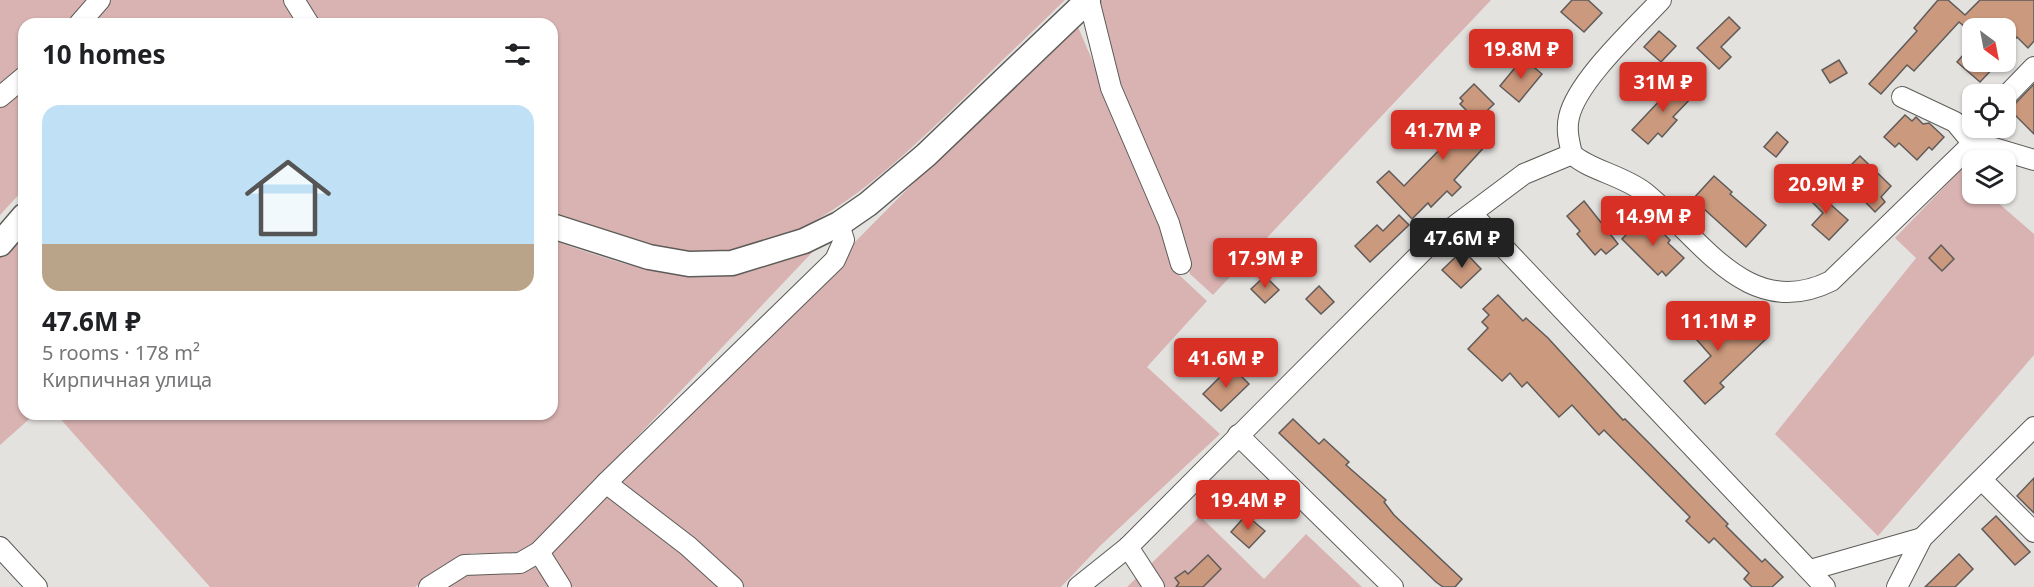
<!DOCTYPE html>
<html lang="en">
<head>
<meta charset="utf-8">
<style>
  :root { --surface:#fff; --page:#f6f6f6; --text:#202124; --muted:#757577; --line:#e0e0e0; --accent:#d93025 }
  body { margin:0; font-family:"Noto Sans",sans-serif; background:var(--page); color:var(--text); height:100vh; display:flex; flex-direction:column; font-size:22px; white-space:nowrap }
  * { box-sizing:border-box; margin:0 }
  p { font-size:20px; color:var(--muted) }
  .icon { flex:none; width:33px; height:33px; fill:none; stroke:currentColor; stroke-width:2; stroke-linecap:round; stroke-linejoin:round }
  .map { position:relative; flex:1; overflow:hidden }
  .drawer { position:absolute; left:18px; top:18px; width:540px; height:402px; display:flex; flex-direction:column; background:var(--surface); border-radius:18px; box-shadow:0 2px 4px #0004 }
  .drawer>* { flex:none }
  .needle { width:39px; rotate:148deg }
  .tools { position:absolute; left:1962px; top:18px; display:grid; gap:12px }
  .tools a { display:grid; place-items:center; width:54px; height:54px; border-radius:12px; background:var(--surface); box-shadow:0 2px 4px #0004; font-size:30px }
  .price { position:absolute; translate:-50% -51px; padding:0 14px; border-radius:6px; background:var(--accent); color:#fff; font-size:20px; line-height:39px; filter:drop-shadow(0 2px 3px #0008) }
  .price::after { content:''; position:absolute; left:50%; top:36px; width:18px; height:14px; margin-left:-9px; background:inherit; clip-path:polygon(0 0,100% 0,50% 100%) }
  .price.selected { background:#222; color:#fff }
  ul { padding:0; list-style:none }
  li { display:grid; align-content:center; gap:12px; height:318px; padding:0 24px }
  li+li { border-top:2px solid var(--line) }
  li span { display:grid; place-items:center; height:186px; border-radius:18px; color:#555 }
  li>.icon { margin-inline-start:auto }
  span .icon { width:108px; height:108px; fill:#fffc; stroke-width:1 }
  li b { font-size:26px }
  h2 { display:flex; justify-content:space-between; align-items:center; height:72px; padding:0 24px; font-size:26px }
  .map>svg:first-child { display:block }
  .green { fill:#d9b3b2 }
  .building { fill:#cb997d; stroke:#5e5b5a; stroke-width:1.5 }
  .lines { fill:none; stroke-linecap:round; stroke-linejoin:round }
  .minor-casing { stroke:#5d5c59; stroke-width:22 }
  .major-casing { stroke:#5d5c59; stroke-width:27 }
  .minor { stroke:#fff; stroke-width:20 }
  .major { stroke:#fff; stroke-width:24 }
</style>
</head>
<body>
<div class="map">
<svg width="2034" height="587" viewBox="0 0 2034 587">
  <rect width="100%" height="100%" fill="#e4e2df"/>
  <g class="green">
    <path d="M 0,0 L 290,0 L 304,24 L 24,24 L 24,189 L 0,215 Z"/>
    <path d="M 302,0 L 1065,0 C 1031,33 997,65 964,98 C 895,164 801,260 696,252 C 647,248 599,230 552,213 L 552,24 L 319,24 Z"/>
    <path d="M 1103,0 L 1491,0 L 1213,295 L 1190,274 L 1185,254 L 1089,14 Z"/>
    <path d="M 1075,20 L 1164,228 L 1176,272 L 1207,301 L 1147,367 L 1220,434 L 1101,545 L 1061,587 L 744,587 L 692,540 L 616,483 Z"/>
    <path d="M 1971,159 L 1986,160 L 1972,160 L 1972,194 L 1988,194 L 2034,234 L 2034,355 L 1878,536 L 1775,434 L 1916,258 L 1895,238 Z"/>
    <path d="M 24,227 L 24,414 L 35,414 L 0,445 L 0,251 Z"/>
    <path d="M 552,240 C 616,262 679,286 748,271 C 774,266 800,250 824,240 L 540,539 L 523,554 L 472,553 L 440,568 L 415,587 L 210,587 L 56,414 L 552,414 Z"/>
    <path d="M 608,491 L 725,587 L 440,587 L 466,572 L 515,570 Z"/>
    <path d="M 1200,516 L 1264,579 L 1306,534 L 1362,587 L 1127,587 Z"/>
  </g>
  <g class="building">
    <path d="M 1572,0 L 1588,0 L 1602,13 L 1584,32 L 1561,12 Z"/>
    <path d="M 1938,0 L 1948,0 L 1965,15 L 1980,0 L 2034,0 L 2034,41 L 2028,48 L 2017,37 L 2006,50 L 2006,28 L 1966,28 L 1959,22 L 1914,71 L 1907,65 L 1881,94 L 1869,84 L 1917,31 L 1914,28 Z"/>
    <path d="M 1729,17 L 1740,28 L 1721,47 L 1731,57 L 1719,69 L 1697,48 Z"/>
    <path d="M 1659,31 L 1676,46 L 1661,62 L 1644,47 Z"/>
    <path d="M 1972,45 L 1972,62 L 1999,62 L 1980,82 L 1957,62 Z"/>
    <path d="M 1523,58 L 1542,74 L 1519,102 L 1500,86 Z"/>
    <path d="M 1839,60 L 1847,73 L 1830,83 L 1822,70 Z"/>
    <path d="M 1679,80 L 1694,95 L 1673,117 L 1677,120 L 1662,137 L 1658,133 L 1648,144 L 1632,130 Z"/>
    <path d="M 1474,84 L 1494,104 L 1470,127 L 1488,143 L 1454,180 L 1461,187 L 1452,196 L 1447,191 L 1431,207 L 1428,203 L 1412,219 L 1377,182 L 1389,171 L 1404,186 L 1448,141 L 1444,137 L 1468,112 L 1460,104 L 1463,101 L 1460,98 Z"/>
    <path d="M 2034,84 L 2034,134 L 2008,108 L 2015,104 Z"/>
    <path d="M 1905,115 L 1912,121 L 1916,117 L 1923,124 L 1929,123 L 1944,137 L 1932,150 L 1929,147 L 1917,160 L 1899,143 L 1895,147 L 1884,137 Z"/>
    <path d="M 1777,132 L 1788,142 L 1776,157 L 1764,147 Z"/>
    <path d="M 1860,156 L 1891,186 L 1881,197 L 1885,202 L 1875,212 L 1840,176 Z"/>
    <path d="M 1714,176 L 1732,192 L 1730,194 L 1766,225 L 1746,247 L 1693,199 Z"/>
    <path d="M 1811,187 L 1848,220 L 1829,240 L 1812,225 L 1823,213 L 1804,194 Z"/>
    <path d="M 1584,201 L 1618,244 L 1606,254 L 1601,249 L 1595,255 L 1577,234 L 1580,231 L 1567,216 Z"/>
    <path d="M 1399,215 L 1409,225 L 1370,262 L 1355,246 L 1377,225 L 1383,231 Z"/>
    <path d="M 1645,215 L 1670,240 L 1668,243 L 1684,258 L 1666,276 L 1662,271 L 1658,275 L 1622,239 Z"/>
    <path d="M 1941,245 L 1954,259 L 1942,271 L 1929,258 Z"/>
    <path d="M 1463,250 L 1481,269 L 1461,288 L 1442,270 Z"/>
    <path d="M 1265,276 L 1279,290 L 1265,303 L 1251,289 Z"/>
    <path d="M 1319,286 L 1334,302 L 1321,314 L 1306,299 Z"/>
    <path d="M 1498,295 L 1523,321 L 1526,318 L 1548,338 L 1623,420 L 1625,419 L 1651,445 L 1728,524 L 1726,526 L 1762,562 L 1765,559 L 1783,577 L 1772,587 L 1752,587 L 1744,579 L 1749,573 L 1714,538 L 1709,543 L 1686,521 L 1690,517 L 1604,430 L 1599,435 L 1572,405 L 1559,417 L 1527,382 L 1522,387 L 1510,373 L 1502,381 L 1468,349 L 1488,328 L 1482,322 L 1489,315 L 1483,309 Z"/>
    <path d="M 1687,303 L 1716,334 L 1727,324 L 1735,332 L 1748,320 L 1766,339 L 1720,383 L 1724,387 L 1705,404 L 1684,381 L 1711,356 L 1675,315 Z"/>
    <path d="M 1231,366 L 1249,384 L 1221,411 L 1203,394 Z"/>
    <path d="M 1293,419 L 1319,444 L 1324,439 L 1349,462 L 1346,465 L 1386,500 L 1384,502 L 1394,515 L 1462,579 L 1455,587 L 1443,587 L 1436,582 L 1279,433 Z"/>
    <path d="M 2034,478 L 2034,513 L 2017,496 Z"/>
    <path d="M 1246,515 L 1265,531 L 1249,548 L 1231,532 Z"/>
    <path d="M 1996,516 L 2030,552 L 2015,565 L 1982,529 Z"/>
    <path d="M 1959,554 L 1973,569 L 1955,587 L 1925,587 Z"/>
    <path d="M 1208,555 L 1221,569 L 1203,587 L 1176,587 L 1179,583 L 1175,578 L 1185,571 L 1188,574 Z"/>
  </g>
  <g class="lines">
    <defs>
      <g id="minor">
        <path d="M 294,0 L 309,24"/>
        <path d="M 1089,0 L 1111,88 L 1169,223 L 1181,264"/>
        <path d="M 79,24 L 100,0"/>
        <path d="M 2006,96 L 2034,67"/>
        <path d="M 0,97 L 24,77"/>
        <path d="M 1902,97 L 1955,122 L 1974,145"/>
        <path d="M 1981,128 L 1984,145"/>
        <path d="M 1572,154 C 1589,170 1622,175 1644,192 C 1700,236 1747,323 1831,281 L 1967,149 L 1984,145 L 2034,160"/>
        <path d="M 1473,215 L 1825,587"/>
        <path d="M 1238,435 L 1393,587"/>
        <path d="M 1982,480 L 2034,532"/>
        <path d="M 606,483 L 688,546 L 733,587"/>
        <path d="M 0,547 L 37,587"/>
        <path d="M 1128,547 L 1154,587"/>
        <path d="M 539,552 L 561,587"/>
        <path d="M 1810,570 L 1922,538"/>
        <path d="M 429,587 L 464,565 L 520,563 L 539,552 L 606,483 L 835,260 L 844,240 L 839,224"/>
        <path d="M 1078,587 L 1128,547 L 1429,245 L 1524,174 L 1572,154 C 1569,141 1566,130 1569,117 C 1577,81 1635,28 1661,0"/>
        <path d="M 1897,587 L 1922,538 L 2034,427"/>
      </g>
      <g id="major">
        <path d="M 552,226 L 649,257 L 689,264 L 732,263 L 804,241 L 839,224 L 868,204 L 926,155 L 1088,0"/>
        <path d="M 0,244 L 24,216"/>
      </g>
    </defs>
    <use href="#minor" class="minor-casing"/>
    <use href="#major" class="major-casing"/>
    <use href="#minor" class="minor"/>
    <use href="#major" class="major"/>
  </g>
</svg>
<div class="tools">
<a><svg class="needle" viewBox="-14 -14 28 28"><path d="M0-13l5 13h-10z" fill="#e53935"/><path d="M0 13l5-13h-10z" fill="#757577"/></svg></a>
<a><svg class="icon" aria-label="locate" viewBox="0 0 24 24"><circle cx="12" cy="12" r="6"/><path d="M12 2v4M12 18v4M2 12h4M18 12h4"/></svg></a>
<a><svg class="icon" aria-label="layers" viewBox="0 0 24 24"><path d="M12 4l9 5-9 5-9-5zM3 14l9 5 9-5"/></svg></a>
</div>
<b class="price" style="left:1521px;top:80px">19.8M ₽</b>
<b class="price" style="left:1663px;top:113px">31M ₽</b>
<b class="price" style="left:1443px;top:161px">41.7M ₽</b>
<b class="price" style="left:1826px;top:215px">20.9M ₽</b>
<b class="price" style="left:1653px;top:247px">14.9M ₽</b>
<b class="price selected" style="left:1462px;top:269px">47.6M ₽</b>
<b class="price" style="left:1265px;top:289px">17.9M ₽</b>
<b class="price" style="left:1718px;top:352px">11.1M ₽</b>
<b class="price" style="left:1226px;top:389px">41.6M ₽</b>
<b class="price" style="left:1248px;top:531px">19.4M ₽</b>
<section class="drawer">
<h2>10 homes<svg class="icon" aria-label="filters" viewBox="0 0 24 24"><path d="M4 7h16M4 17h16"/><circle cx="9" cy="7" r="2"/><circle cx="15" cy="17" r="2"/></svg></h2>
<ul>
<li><span style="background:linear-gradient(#bfe0f5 75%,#b9a48a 0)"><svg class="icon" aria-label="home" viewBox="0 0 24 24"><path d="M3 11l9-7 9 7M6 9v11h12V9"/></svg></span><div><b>47.6M ₽</b><p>5 rooms · 178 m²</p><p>Кирпичная улица</p></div></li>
</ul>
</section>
</div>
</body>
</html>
